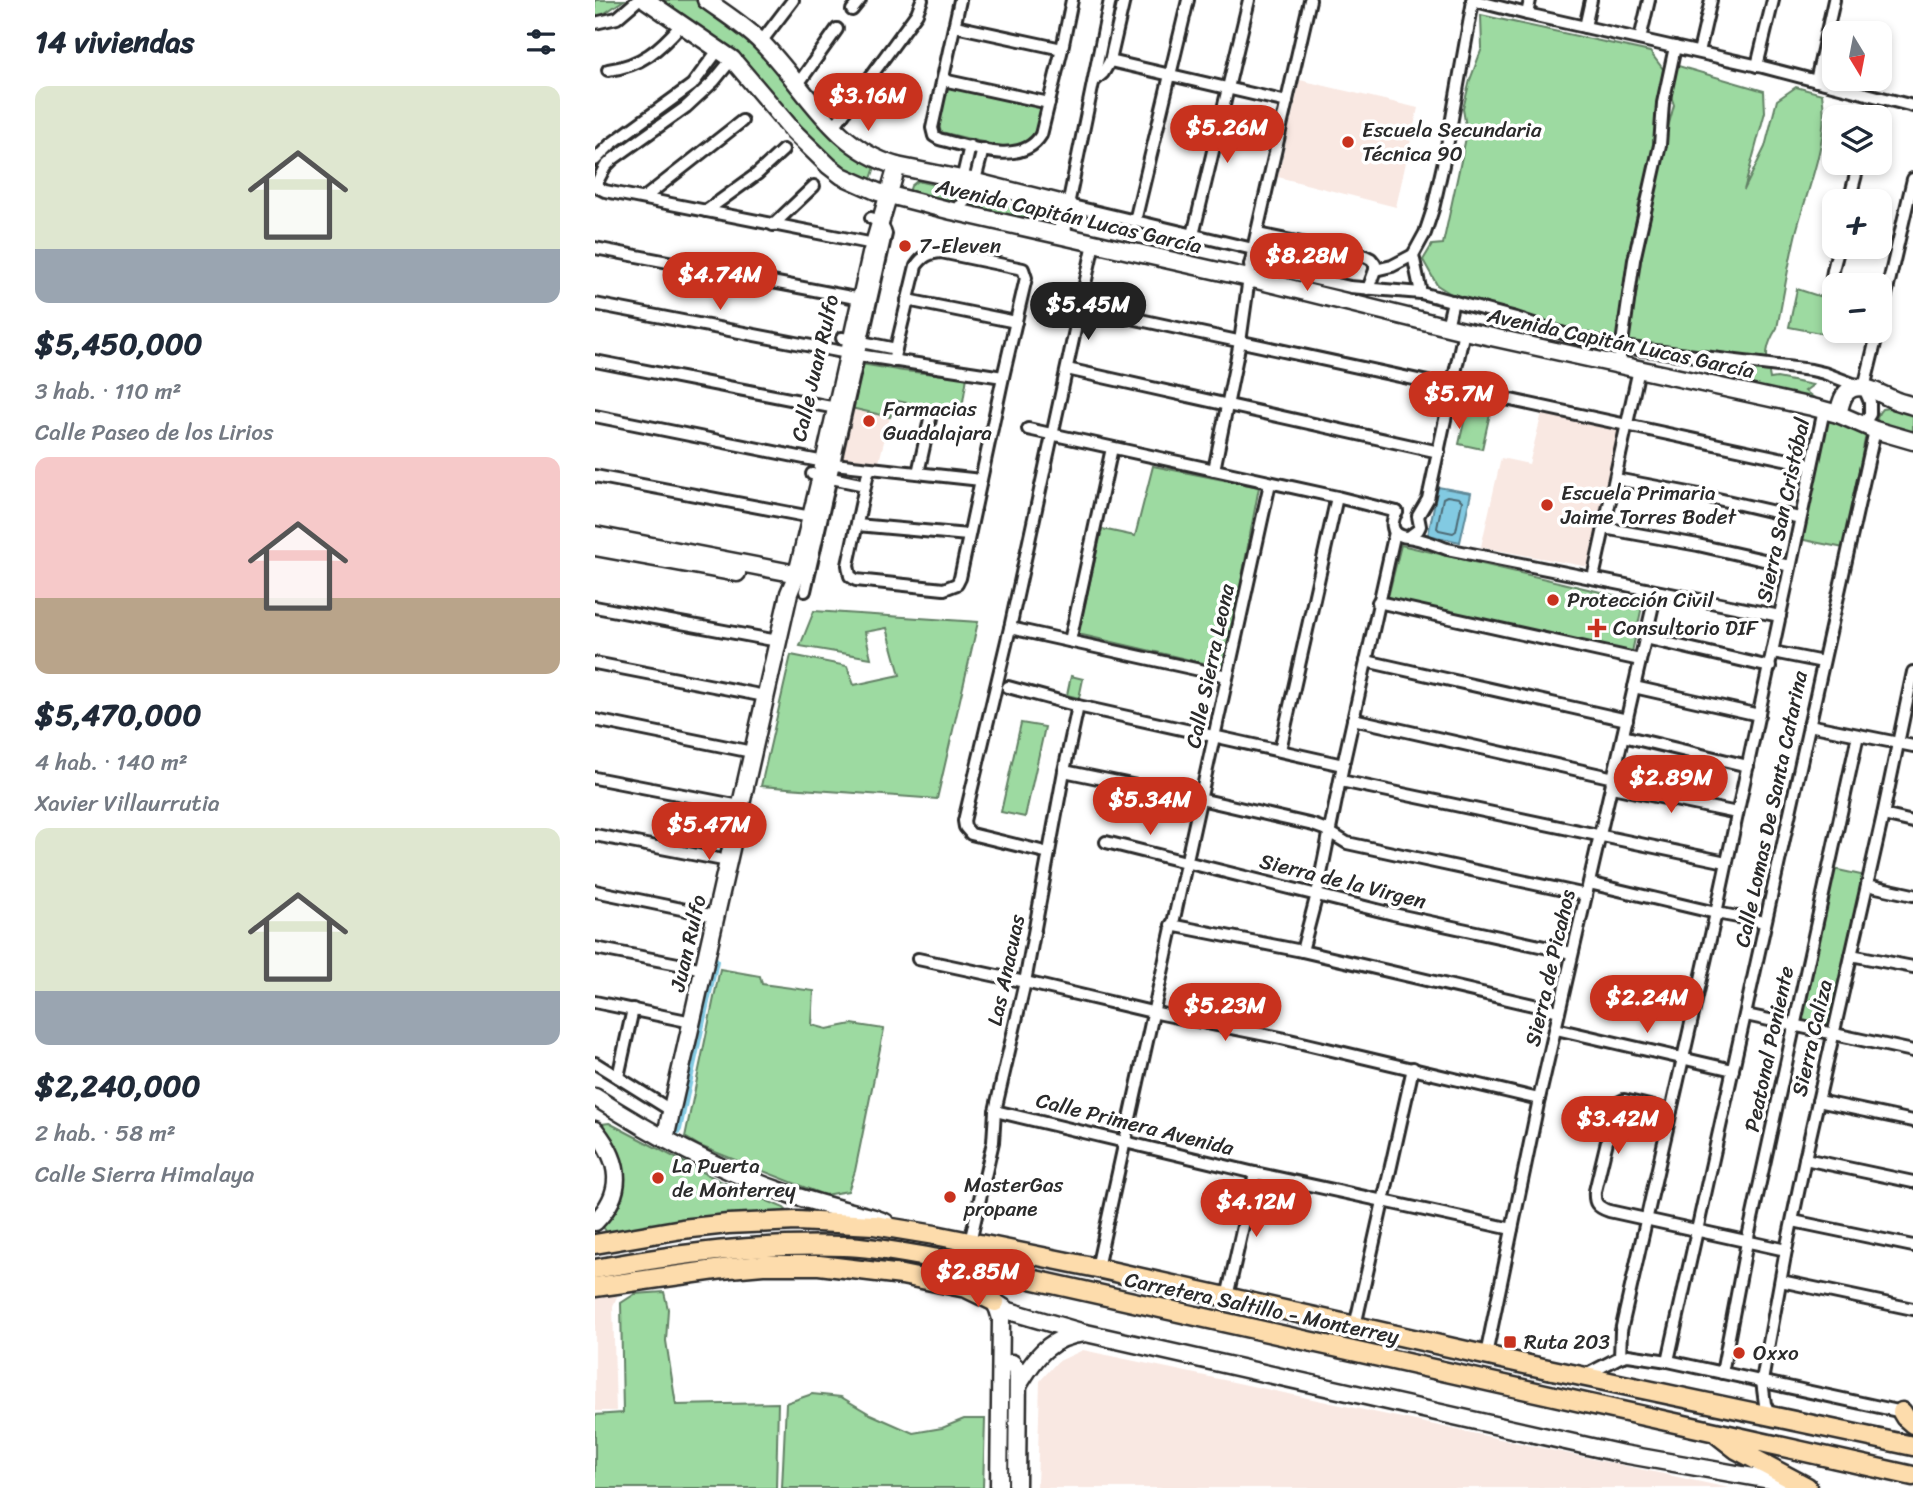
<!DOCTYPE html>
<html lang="es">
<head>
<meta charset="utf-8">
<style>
  :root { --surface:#fff; --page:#f2f2f3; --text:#1f2937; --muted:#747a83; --accent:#c8321e }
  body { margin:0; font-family:Sriracha,sans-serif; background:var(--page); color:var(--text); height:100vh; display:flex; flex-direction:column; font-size:26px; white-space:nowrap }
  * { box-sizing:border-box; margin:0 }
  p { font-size:23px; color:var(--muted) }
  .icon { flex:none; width:38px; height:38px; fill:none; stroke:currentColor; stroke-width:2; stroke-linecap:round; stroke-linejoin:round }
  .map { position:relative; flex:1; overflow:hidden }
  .panel { display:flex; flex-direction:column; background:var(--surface); width:595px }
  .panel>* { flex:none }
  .needle { width:46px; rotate:170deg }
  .buttons { position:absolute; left:1227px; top:21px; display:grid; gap:14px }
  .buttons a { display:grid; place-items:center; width:70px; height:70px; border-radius:14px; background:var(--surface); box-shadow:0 4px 10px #0003; font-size:35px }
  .price { position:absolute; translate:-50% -60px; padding:0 16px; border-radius:24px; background:var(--accent); color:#fff; font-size:23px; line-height:46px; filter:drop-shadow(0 2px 4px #0008) }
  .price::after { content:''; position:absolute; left:50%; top:42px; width:21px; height:16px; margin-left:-10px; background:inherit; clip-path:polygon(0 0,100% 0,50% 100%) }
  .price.active { background:#222; color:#fff }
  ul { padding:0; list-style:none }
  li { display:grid; align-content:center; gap:14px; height:371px; padding:0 35px }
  li span { display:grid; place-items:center; height:217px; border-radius:14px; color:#555 }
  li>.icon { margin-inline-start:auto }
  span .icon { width:126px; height:126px; fill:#fffc; stroke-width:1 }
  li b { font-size:30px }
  h2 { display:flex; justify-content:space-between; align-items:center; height:84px; padding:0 35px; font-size:30px }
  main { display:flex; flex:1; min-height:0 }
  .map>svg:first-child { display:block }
  .built { fill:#f9e8e2 }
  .green { fill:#9ddaa1; stroke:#648266; stroke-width:2 }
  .water { fill:#82cae2; stroke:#5f8a99; stroke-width:2 }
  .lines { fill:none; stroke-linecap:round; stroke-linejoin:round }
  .shore { stroke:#4e6b74; stroke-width:2 }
  .canal { stroke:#82cae2; stroke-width:10 }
  .street-casing { stroke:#2b2b2b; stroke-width:16 }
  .secondary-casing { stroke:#2b2b2b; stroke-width:21 }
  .primary-casing { stroke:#2b2b2b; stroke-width:23 }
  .street { stroke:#fff; stroke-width:10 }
  .secondary { stroke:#fff; stroke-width:16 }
  .primary { stroke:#fddcac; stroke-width:18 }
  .poi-dot { fill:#c8321e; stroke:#fff; stroke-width:2.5 }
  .labels { text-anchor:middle; stroke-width:7; stroke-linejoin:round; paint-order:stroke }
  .poi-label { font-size:21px; fill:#2b2b2b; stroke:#fff; text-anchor:start }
  .street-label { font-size:21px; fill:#2b2b2b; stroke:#fff }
</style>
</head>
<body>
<main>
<section class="panel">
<h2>14 viviendas<svg class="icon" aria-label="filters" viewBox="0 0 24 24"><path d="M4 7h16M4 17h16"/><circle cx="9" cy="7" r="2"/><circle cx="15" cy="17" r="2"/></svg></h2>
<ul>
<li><span style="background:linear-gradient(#dfe7d0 75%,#9aa5b1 0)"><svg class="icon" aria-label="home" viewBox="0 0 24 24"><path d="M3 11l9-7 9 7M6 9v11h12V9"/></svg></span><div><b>$5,450,000</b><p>3 hab. · 110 m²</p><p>Calle Paseo de los Lirios</p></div></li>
<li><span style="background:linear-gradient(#f6c9c9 65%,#b9a48a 0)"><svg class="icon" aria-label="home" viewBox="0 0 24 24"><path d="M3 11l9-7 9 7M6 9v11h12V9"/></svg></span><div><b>$5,470,000</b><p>4 hab. · 140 m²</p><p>Xavier Villaurrutia</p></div></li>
<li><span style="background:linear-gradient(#dfe7d0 75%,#9aa5b1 0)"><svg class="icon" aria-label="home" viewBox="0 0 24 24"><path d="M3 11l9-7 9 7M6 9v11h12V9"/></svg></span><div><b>$2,240,000</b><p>2 hab. · 58 m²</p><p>Calle Sierra Himalaya</p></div></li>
</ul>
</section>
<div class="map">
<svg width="1318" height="1488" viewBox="0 0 1318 1488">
  <rect width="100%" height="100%" fill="#fff"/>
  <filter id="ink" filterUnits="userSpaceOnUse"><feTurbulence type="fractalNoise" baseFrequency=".0143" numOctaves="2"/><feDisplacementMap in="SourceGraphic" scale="14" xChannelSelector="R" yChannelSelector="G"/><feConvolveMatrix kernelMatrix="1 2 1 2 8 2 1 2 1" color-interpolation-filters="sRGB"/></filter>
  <g filter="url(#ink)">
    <g class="built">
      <path d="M 705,80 L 823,108 L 801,207 L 683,177 Z"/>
      <path d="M 255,408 L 295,417 L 284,462 L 247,458 L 245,455 Z"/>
      <path d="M 948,409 L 1025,425 L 994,567 L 886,547 L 906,458 L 934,464 Z"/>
      <path d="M 26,1287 L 18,1306 L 21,1411 L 0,1411 L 0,1290 Z"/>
      <path d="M 488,1350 L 1134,1488 L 442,1488 L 445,1381 L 462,1362 Z"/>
    </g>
    <g class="green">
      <path d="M 0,0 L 29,0 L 7,15 L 0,17 Z"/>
      <path d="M 61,0 L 100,0 L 157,40 L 281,164 L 276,179 L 240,164 Z"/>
      <path d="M 886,15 L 1055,52 L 1068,69 L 1066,97 L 1072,112 L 1044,203 L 1032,281 L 1023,321 L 1035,326 L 1061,172 L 1079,105 L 1075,93 L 1080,65 L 1169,91 L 1170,112 L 1149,190 L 1170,147 L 1182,100 L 1201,87 L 1227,94 C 1235,143 1211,190 1200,237 C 1193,267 1188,298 1182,328 C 1169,348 1171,356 1175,379 L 1182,378 L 1218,385 L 1210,391 L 1227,404 L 1135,381 L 1133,370 L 1103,354 L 1015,343 L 867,301 L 842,285 L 828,260 L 837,245 L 848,244 L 872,133 L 868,109 L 875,80 L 887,48 Z"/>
      <path d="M 352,86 L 446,105 L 443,126 L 434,141 L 429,145 L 412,148 L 346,132 L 343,123 Z"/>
      <path d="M 322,181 L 361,190 L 367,186 L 373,190 L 363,201 L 331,197 L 314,192 L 316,186 Z"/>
      <path d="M 383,189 L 454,206 L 457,213 L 456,220 L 450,226 L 370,209 L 380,200 Z"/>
      <path d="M 1202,289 L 1230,298 L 1234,306 L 1239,308 L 1239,331 L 1277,331 L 1277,343 L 1194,327 Z"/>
      <path d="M 266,364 L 308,371 L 372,377 L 366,414 L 302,401 L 295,417 L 256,408 Z"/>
      <path d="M 873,404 L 896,409 L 887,449 L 864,444 Z"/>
      <path d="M 1294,408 L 1318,413 L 1318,434 L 1283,425 C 1281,418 1282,414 1287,409 Z"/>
      <path d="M 1230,417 L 1271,434 L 1249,548 L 1204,539 Z"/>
      <path d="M 558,466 L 664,487 L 630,668 L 483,634 L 507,529 L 540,536 Z"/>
      <path d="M 806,545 L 1048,602 L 1037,652 L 907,627 L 793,597 Z"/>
      <path d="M 219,611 L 383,622 L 342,799 L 166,786 L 196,655 L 252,666 L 259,685 L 305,675 L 292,628 L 270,632 L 276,658 L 205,646 Z"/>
      <path d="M 476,676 L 488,679 L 484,698 L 472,695 Z"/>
      <path d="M 426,723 L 450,727 L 430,817 L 406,812 Z"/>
      <path d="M 1234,868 L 1275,877 L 1239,1037 L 1198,1028 Z"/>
      <path d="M 125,969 L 165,976 L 167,984 L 219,991 L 217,1025 L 232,1029 L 257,1024 L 289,1029 L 260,1171 L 253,1191 L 229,1195 L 105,1146 L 90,1137 Z"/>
      <path d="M 14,1123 L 125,1181 L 189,1208 L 194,1213 L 12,1233 L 7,1225 L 23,1189 L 6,1131 L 7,1124 Z"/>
      <path d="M 69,1292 L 73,1309 L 71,1341 L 81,1405 L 183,1403 L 181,1488 L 0,1488 L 0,1415 L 28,1413 L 26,1303 L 40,1294 Z"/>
      <path d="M 217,1394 L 246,1397 L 275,1414 L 318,1433 L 347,1428 L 369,1419 L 390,1419 L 388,1488 L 187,1488 L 191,1403 Z"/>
    </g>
    <path class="water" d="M 843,487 L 876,493 L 865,542 L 833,535 Z"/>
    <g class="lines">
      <path class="shore" d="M 852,496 L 864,498 L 867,501 L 861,531 L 858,533 L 844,530 L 842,528 L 848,498 Z"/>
      <path class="canal" d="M 82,1129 L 119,961"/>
      <defs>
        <g id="street">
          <path d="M 365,0 L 337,128 L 339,136 L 344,139 C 373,146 426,168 446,135 L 467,49 L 477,0"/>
          <path d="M 515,0 L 473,205 L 658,249"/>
          <path d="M 877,0 L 932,14 L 1168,67 L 1318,106"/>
          <path d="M 257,10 L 265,0"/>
          <path d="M 932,14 L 935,0"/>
          <path d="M 0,23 L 22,18 L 43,0"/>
          <path d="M 360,26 L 467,49"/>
          <path d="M 990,27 L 996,0"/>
          <path d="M 1045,39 L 1054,0"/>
          <path d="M 166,42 L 198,0"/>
          <path d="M 1104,52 L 1116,0"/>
          <path d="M 515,61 L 692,102"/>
          <path d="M 1162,66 L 1178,0"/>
          <path d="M 13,70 C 46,66 65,49 86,25"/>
          <path d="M 348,80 L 454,103"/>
          <path d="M 499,81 L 508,73 L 515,61 L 529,0"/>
          <path d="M 1221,81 L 1239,0"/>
          <path d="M 271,83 L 300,103"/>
          <path d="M 203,84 L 242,29"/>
          <path d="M 238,128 L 322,13 L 327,0"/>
          <path d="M 0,160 L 16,144 L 97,85 L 124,49"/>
          <path d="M 367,180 L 375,146"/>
          <path d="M 0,186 L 10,191 L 279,244"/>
          <path d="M 0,186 L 10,167 L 18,159 L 91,107 L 119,81 L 137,59"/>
          <path d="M 49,198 L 147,121"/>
          <path d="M 1254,201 L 1264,163"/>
          <path d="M 111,211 L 162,174 L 188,150"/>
          <path d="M 357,211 L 368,204 L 376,196 L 388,149"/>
          <path d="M 540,221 L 593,0"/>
          <path d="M 178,225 L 219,186"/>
          <path d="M 662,234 L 770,256 L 776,259 L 780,264 L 780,270 L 773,289"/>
          <path d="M 598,235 L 654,0"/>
          <path d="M 0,248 L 266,299"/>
          <path d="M 655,264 L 755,287 L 826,293 L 921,318 L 976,336 L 1027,347 L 1216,370 L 1229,373 L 1266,387"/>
          <path d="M 780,270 L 797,266 L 818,255"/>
          <path d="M 826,293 L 818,255 L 830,233 L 838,209 L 851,152 L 878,1"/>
          <path d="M 1239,298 C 1233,281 1240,263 1244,247"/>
          <path d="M 312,300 L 421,322"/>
          <path d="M 0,304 L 263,355 L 408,377"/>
          <path d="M 485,307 L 1217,465"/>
          <path d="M 1284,325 L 1318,179"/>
          <path d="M 852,327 L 858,301"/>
          <path d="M 247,338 L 301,349"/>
          <path d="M 0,361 L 241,408"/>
          <path d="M 1024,364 L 1039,260 L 1065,145 L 1068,103 L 1080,47"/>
          <path d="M 472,369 L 844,452"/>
          <path d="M 0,416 L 239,464 L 386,480"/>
          <path d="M 1268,425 L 1275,414 L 1275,402 L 1269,388 L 1283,331"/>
          <path d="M 433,429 L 742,497 L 802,512"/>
          <path d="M 274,468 L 253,565 L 255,576 L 261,580 L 349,589 L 362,584 L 365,578 L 408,377 L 431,278 L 428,269 L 346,252 C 334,253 328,256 321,266 L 298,361"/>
          <path d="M 619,470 L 645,342 L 658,249 L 715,0"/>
          <path d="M 323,473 L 335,419"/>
          <path d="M 217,474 L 270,485"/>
          <path d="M 0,476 L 216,517"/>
          <path d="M 1021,479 L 1110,496 L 1205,518"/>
          <path d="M 802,512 C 796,520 795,533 807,536 C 810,537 814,537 818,538 C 830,540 841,545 852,549 L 1185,616"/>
          <path d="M 262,525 L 373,535"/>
          <path d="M 1009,528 L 1103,545 L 1195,566"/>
          <path d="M 815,536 L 823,530 L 825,526 L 823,516 L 833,499 L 869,331"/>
          <path d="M 998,578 L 1044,369"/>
          <path d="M 210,591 L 291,234 C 288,224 284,222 276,218"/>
          <path d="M 783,602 L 1045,660"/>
          <path d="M 0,607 L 183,641"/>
          <path d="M 415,628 L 632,676"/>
          <path d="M 1050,638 L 1175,667"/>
          <path d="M 475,641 L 517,448"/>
          <path d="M 1178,652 L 1228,662"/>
          <path d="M 771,661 L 1032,720"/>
          <path d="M 0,663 L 170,696"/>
          <path d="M 413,687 L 483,706 L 748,765"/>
          <path d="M 1039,687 L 1164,715"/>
          <path d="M 758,719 L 1019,778"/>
          <path d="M 0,720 L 157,752"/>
          <path d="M 1214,725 L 1318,746"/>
          <path d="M 1028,736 L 1153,766"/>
          <path d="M 685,750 L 742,497"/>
          <path d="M 469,771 L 605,799 L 718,825 L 729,829 L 752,843 L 991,895"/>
          <path d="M 0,778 L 145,806"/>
          <path d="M 746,781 L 1131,862"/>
          <path d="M 1017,787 L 1142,813"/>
          <path d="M 1288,815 L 1318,822"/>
          <path d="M 0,835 L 133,861"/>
          <path d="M 511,842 L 798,914 L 977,953"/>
          <path d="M 454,853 L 376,834 L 370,827 L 369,821 L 415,628 L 499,243"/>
          <path d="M 994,883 L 1121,913 L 1170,922"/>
          <path d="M 1272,885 L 1318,895"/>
          <path d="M 0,891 L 120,916"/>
          <path d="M 576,925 L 707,951 L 964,1011"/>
          <path d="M 0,948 L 109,969"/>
          <path d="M 707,951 L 722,894 L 748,765 L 800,532"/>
          <path d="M 1256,955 L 1318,967"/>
          <path d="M 323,959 L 430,982 L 557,1012 L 686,1038 L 944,1099"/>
          <path d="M 0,1002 L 97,1022"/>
          <path d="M 1151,1015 L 1318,1051"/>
          <path d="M 961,1029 L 1138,1070"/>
          <path d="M 0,1063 L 77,1111"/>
          <path d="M 23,1077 L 38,1009"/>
          <path d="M 1223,1101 L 1318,1121"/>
          <path d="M 400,1111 L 660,1173 L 917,1229"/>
          <path d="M 1076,1111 L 1029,1100 L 1021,1104 L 1000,1191 C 999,1203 1002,1207 1014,1211 L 1191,1250"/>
          <path d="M 1210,1159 L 1318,1182"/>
          <path d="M 1198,1221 L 1318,1246"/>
          <path d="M 375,1242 L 398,1142 L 400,1111 L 430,982 L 469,771 L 483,706"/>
          <path d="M 502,1268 L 675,483"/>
          <path d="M 1186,1281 L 1318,1309"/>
          <path d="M 632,1297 L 660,1173"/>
          <path d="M 760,1326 L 818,1068"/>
          <path d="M 891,1355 L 944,1099 L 1061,592"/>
          <path d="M 1025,1357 L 1026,1331 L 1121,913 L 1229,410"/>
          <path d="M 1073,1361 L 1280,430"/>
          <path d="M 1127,1373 L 1152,1242 L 1263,735"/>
          <path d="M 989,1376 L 1025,1357 L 1033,1355 L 1073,1361 L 1312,1413"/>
          <path d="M 1175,1414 L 1170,1404 L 1167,1381 L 1191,1250 L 1210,1159 L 1288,815 L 1318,672"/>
        </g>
        <g id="secondary">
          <path d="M 51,0 L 137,59 L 199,132 L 234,166 L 247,176 L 283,192 L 357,211 L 654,278 L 869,331 L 1217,407 L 1243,414 L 1280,430 L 1318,441"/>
          <path d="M 111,0 C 129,13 150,26 166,42 C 211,87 237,148 302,166 L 381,182 L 473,205 L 466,235"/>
          <path d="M 1243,414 C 1245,408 1246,399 1251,393 C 1263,378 1288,396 1302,401 C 1307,403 1313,404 1318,406"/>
          <path d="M 0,535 L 202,574"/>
          <path d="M 0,547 L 142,573"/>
          <path d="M 0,1097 C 60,1136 123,1170 191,1193 C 220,1203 250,1210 279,1218 L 290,1222"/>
          <path d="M 0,1130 C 25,1161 31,1191 0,1222"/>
          <path d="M 70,1139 L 194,593 L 202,574 L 226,476 L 276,254 L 302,166"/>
          <path d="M 355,1264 C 379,1278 399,1289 406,1319 L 404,1488"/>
          <path d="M 400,1302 L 414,1311 L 486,1332"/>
          <path d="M 406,1364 L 417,1363 L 423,1370 L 422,1488"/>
          <path d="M 423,1386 C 440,1357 455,1336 491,1333 L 1028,1454 L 1204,1485"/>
        </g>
        <g id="primary">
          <path d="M 0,1244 L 87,1229 L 133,1224 L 202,1221 L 279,1225 L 340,1235 L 502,1268 L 934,1365 L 1318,1446"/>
          <path d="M 0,1269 C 84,1254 163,1243 249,1246 C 283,1247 317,1255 350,1260 L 1318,1476"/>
          <path d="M 0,1287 L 135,1268 L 168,1265 L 224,1265 L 307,1275 L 371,1288 L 400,1302"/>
          <path d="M 1307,1412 L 1310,1417 L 1318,1424"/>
          <path d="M 1123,1435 L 1141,1449 L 1212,1487"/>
        </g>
      </defs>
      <use href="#street" class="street-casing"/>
      <use href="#secondary" class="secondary-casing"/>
      <use href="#primary" class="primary-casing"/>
      <use href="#street" class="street"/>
      <use href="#secondary" class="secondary"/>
      <use href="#primary" class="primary"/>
    </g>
  </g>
  <g class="poi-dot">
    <circle cx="753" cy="142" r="7"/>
    <circle cx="310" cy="246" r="7"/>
    <circle cx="274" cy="421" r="7"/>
    <circle cx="952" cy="505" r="7"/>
    <circle cx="958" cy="600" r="7"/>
    <path d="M998.5 617.5h7v7h7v7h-7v7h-7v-7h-7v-7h7z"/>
    <circle cx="63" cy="1178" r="7"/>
    <circle cx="355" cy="1197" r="7"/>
    <rect x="908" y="1335" width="14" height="14" rx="3.5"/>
    <circle cx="1144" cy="1353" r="7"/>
  </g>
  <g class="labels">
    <g class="poi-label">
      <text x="767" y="137">Escuela Secundaria<tspan x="767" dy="24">Técnica 90</tspan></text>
      <text x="324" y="253">7-Eleven</text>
      <text x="288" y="416">Farmacias<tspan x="288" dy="24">Guadalajara</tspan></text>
      <text x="966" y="500">Escuela Primaria<tspan x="966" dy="24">Jaime Torres Bodet</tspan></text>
      <text x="972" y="607">Protección Civil</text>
      <text x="1018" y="635">Consultorio DIF</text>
      <text x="77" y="1173">La Puerta<tspan x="77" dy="24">de Monterrey</tspan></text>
      <text x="369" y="1192">MasterGas<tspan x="369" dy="24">propane</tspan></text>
      <text x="929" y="1349">Ruta 203</text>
      <text x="1158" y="1360">Oxxo</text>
    </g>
    <g class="street-label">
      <text transform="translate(474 216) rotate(13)" y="7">Avenida Capitán Lucas García</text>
      <text transform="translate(1026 343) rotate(12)" y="7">Avenida Capitán Lucas García</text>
      <text transform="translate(220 368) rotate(-77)" y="7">Calle Juan Rulfo</text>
      <text transform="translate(1188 510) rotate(-78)" y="7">Sierra San Cristóbal</text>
      <text transform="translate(615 666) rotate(-78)" y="7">Calle Sierra Leona</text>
      <text transform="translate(1176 809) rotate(-78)" y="7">Calle Lomas De Santa Catarina</text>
      <text transform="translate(748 881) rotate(14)" y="7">Sierra de la Virgen</text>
      <text transform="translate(93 943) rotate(-77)" y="7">Juan Rulfo</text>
      <text transform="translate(955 968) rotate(-77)" y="7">Sierra de Picahos</text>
      <text transform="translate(411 970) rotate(-78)" y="7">Las Anacuas</text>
      <text transform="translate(1217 1038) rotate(-77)" y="7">Sierra Caliza</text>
      <text transform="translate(1174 1049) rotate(-78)" y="7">Peatonal Poniente</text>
      <text transform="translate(540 1124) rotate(14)" y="7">Calle Primera Avenida</text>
      <text transform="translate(667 1308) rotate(12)" y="7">Carretera Saltillo - Monterrey</text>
    </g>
  </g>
</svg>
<div class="buttons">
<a><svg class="needle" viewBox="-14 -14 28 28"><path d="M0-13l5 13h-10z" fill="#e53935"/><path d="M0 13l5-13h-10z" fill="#747a83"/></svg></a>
<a><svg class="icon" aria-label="layers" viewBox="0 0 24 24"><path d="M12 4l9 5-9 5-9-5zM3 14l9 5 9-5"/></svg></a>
<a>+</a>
<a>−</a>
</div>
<b class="price" style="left:273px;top:133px">$3.16M</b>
<b class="price" style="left:632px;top:165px">$5.26M</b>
<b class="price" style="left:712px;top:293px">$8.28M</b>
<b class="price" style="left:125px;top:312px">$4.74M</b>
<b class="price active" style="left:493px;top:342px">$5.45M</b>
<b class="price" style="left:864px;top:431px">$5.7M</b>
<b class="price" style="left:1076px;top:815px">$2.89M</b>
<b class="price" style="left:555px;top:837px">$5.34M</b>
<b class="price" style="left:114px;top:862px">$5.47M</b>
<b class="price" style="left:1052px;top:1035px">$2.24M</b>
<b class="price" style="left:630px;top:1043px">$5.23M</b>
<b class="price" style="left:1023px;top:1156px">$3.42M</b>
<b class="price" style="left:661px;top:1239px">$4.12M</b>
<b class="price" style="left:383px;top:1309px">$2.85M</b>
</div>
</main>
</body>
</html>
